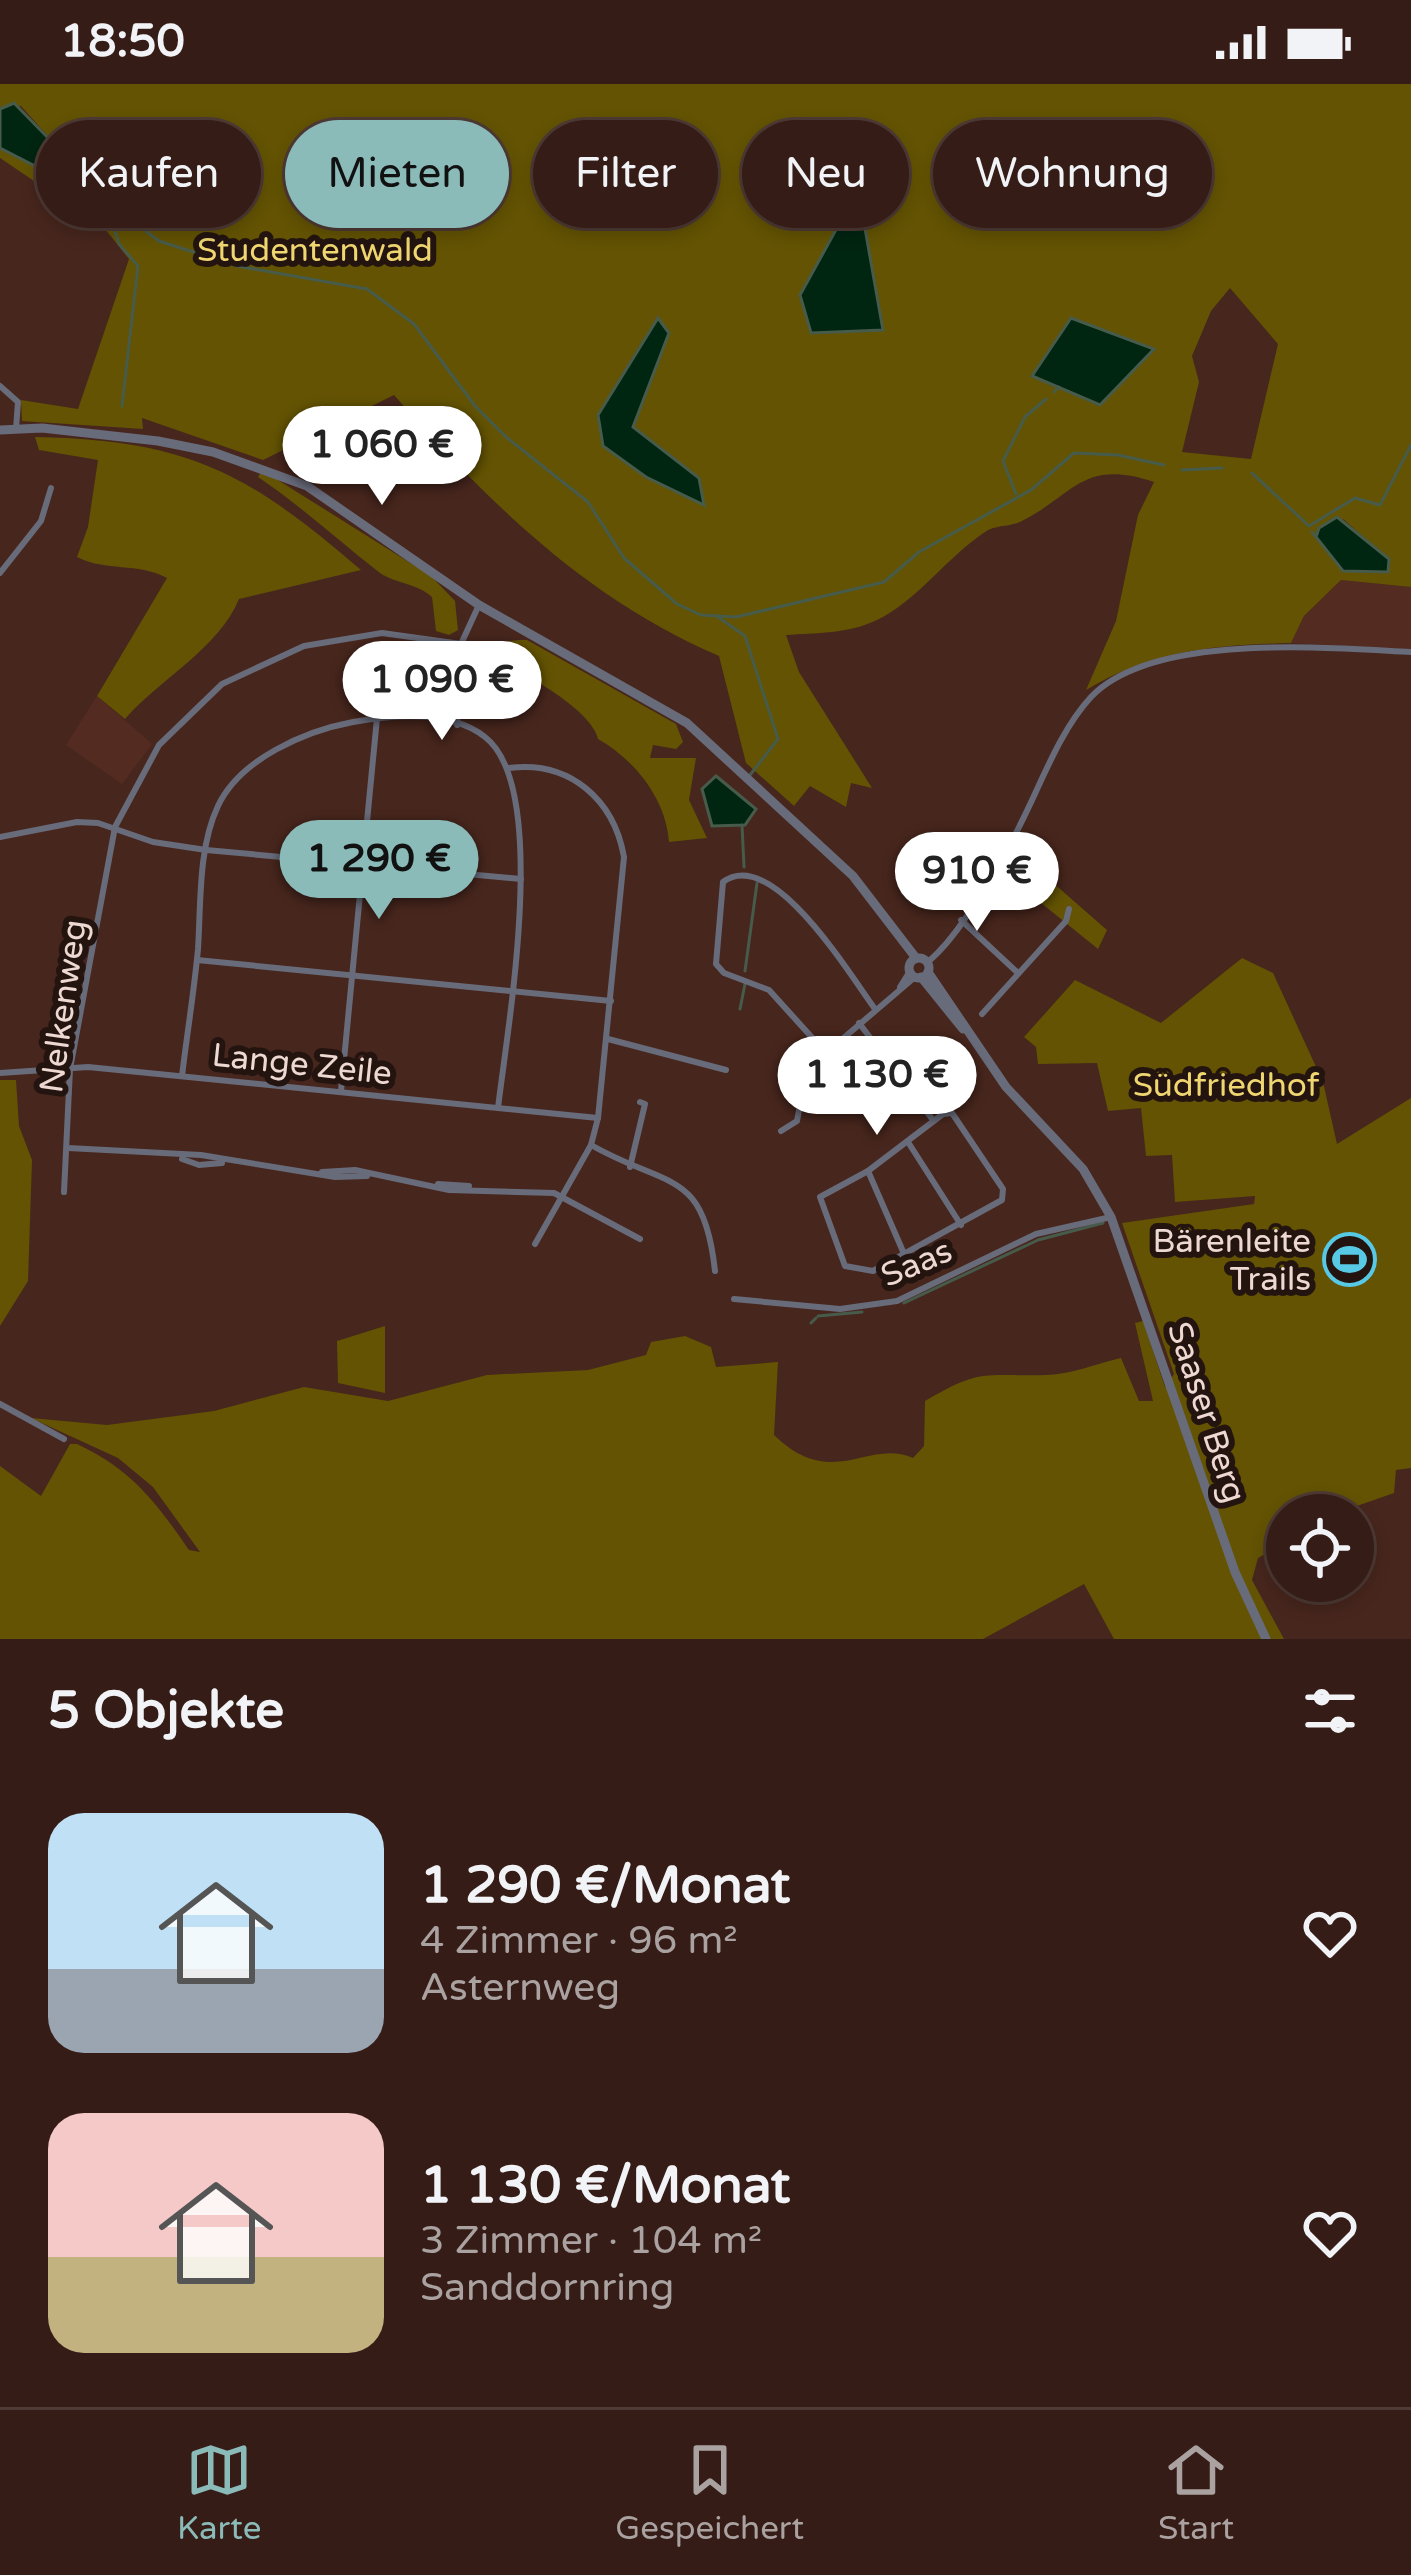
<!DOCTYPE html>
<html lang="de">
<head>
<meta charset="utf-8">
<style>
  :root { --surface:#351c16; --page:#402923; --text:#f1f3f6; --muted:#aaa1a1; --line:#4f3a35; --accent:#8bbbb9 }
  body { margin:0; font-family:"Varela Round",sans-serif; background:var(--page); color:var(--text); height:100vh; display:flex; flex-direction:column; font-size:45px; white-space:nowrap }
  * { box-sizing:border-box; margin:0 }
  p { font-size:39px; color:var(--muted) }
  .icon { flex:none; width:66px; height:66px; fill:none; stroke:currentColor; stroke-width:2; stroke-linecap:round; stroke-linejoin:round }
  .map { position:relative; height:1555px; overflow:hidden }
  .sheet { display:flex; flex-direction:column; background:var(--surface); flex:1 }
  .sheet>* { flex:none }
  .banner { position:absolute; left:36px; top:36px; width:1341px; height:108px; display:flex; gap:24px }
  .tools { position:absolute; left:1266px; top:1410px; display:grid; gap:24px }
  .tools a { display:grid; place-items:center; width:108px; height:108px; border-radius:50%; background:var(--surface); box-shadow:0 6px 18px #0003,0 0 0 3px var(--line); font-size:60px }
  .price { position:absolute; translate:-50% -102px; padding:0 27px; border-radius:42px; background:#fff; color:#222; font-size:39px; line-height:78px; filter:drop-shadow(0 3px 6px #0008) }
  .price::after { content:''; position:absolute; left:50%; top:72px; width:36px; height:27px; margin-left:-18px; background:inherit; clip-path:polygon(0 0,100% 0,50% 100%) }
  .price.selected { background:var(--accent); color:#111 }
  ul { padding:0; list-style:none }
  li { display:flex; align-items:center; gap:36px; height:300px; padding:0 48px }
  li span { display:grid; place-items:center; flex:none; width:336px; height:240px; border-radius:36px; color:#555 }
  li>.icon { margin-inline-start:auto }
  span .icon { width:144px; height:144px; fill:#fffc; stroke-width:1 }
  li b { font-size:51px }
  h2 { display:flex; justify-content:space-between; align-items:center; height:144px; padding:0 48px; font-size:51px }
  .pill { padding:0 42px; border-radius:54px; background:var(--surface); box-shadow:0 6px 18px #0003,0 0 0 3px var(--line); font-size:42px; line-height:108px }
  .pill.selected { background:var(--accent); color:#111 }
  .status { display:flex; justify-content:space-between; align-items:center; height:84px; padding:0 60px; background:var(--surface); direction:ltr }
  .status svg { height:33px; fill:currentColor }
  .tab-bar { display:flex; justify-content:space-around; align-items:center; height:168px; border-top:3px solid var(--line); background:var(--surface); font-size:33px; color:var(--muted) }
  .tab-bar a { display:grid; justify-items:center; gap:6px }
  .tab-bar .selected { color:var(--accent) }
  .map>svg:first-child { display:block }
  .built { fill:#532b20 }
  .green { fill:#635303; fill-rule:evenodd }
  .water { fill:#002511; stroke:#475b4b; stroke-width:3 }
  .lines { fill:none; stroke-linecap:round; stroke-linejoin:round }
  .stream { stroke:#475b4b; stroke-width:3 }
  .minor { stroke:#686b7a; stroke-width:6 }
  .tertiary { stroke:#686b7a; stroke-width:9 }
  .labels { text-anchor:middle; stroke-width:12; stroke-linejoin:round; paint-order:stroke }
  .park-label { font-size:33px; fill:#efd670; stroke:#231410 }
  .street-label { font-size:33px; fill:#eed8d2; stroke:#231410 }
  .poi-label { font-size:33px; fill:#eed8d2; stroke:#231410; text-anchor:end }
</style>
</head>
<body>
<div class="status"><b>18:50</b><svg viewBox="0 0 49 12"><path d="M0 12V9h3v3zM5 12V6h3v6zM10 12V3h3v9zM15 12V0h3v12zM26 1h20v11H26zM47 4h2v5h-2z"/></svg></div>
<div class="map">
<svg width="1411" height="1555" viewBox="0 0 1411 1555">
  <rect width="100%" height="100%" fill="#47261d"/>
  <g class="built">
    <path d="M 1341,496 L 1411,503 L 1411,565 L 1291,559 L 1304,533 Z"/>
    <path d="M 97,612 L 152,660 L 122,700 L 66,661 Z"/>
  </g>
  <g class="green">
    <path d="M 0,0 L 1411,0 L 1411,503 L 1341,496 L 1304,532 L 1291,559 C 1215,561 1153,566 1086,606 L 1116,537 L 1138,431 L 1154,398 C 1081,374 1074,412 1020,438 C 1009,443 995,441 985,448 C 947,473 917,517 877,536 C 848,550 816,549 786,551 L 799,588 L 872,704 L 851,699 L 846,723 L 810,702 L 794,722 L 746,679 L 719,572 C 585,514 489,419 394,311 L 263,376 L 142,334 L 143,345 L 22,337 L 21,316 L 78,325 L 129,175 L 105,145 L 0,74 L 0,64 L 37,83 L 54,83 L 54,59 L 21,22 L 0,25 ZM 1230,204 L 1278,260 L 1251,375 L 1182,368 L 1199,298 L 1192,272 L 1211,227 ZM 1343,435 L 1389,475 L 1343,487 L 1330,470 Z"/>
    <path d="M 35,353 C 188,356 247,388 361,486 L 239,515 C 220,563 159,596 125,635 L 97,612 L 167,494 C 137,478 106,488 77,473 L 88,443 L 98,376 L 39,366 Z"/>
    <path d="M 262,386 L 431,492 L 455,517 L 458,546 L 449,551 L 436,547 L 432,513 C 417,499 396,500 380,489 C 339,457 301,422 258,393 Z"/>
    <path d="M 527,556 L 676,640 L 683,658 L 676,665 L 653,661 L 650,674 L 696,674 L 689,716 L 707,754 L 669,758 C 666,715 635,676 598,655 C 594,632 541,597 518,589 L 514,605 L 479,588 C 487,562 499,556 527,556 Z"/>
    <path d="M 1012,763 L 1107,846 L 1098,865 L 999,785 Z"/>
    <path d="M 1242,874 L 1273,889 L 1323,998 L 1337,1060 L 1411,1014 L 1411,1384 L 1396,1386 L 1394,1409 L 1331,1431 L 1287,1431 L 1287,1458 L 1258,1474 L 1252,1496 L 1284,1555 L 1114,1555 L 1084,1500 L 983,1555 L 0,1555 L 0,1382 L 41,1412 L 70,1360 L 77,1360 C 131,1385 156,1418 189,1466 L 200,1468 L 153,1403 L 118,1374 L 31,1334 L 107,1341 L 214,1327 L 304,1303 L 388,1317 L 487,1291 L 588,1286 L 646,1271 L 651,1258 L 685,1252 L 711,1263 L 716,1283 L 778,1278 L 774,1351 C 833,1408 868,1354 913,1374 L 924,1362 L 925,1317 C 983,1283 984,1293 1045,1291 C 1070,1291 1098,1279 1121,1274 L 1139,1317 L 1153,1317 L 1135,1239 L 1143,1237 L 1165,1303 L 1174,1290 L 1122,1139 L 1254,1120 L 1255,1112 L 1175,1118 L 1172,1071 L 1146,1072 L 1141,1024 L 1108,1027 L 1097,979 L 1038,980 L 1036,963 L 1024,953 L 1075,896 L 1161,939 Z"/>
    <path d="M 0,996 L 16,996 L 19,1042 L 32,1076 L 28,1197 L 0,1242 Z"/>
    <path d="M 385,1242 L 385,1309 L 338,1299 L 337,1257 Z"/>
  </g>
  <g class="water">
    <path d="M 14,19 L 54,60 L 54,84 L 37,83 L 0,64 L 0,25 Z"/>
    <path d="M 861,122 L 883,246 L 811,249 L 800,211 L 848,124 Z"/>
    <path d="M 658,234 L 669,249 L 633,343 L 699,394 L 704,421 L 646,393 L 603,362 L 598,331 Z"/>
    <path d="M 1071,234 L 1154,265 L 1100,321 L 1032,292 Z"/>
    <path d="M 1337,433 L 1389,475 L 1388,488 L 1343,487 L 1316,453 L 1319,444 Z"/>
    <path d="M 716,692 L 756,725 L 745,741 L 712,742 L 702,705 Z"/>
  </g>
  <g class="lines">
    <g class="stream">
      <path d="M 54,84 L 66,86 L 159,157 L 237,182 L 367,205 L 414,240 L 475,322 L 506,353 L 588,418 L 624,474 L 677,520 L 701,531 L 736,533 L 884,498 L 919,468 L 1031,406 L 1074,369 L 1118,371 L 1164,381"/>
      <path d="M 106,118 L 119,160 L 138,182 L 122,322"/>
      <path d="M 1054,308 L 1059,303"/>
      <path d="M 1182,386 L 1222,384"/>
      <path d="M 1252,389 L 1309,442 L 1355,414 L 1380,421 L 1411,361"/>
      <path d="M 1016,410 L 1003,377 L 1025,333 L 1046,315"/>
      <path d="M 1312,448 L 1316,453"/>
      <path d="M 718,533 L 745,552 L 778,655 L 750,691"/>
      <path d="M 742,741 L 744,783"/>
      <path d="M 745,887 L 757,799"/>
      <path d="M 740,925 L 745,900"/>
      <path d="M 904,1219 L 1038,1156 L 1103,1139"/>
      <path d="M 818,1232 L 862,1228"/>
      <path d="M 811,1239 L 816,1234"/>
    </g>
    <g class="minor">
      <path d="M 0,302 L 18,318 L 16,345"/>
      <path d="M 0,489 L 41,437 L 51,404"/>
      <path d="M 457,641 L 461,560 L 478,523"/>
      <path d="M 509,684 C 570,676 614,716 624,773 L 598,1034 L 591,1061 L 535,1160"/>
      <path d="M 0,753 L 77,738 L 98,739 L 153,758 L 206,766 L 521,795"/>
      <path d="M 961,836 L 1018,889"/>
      <path d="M 197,876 L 611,917"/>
      <path d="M 928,878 C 962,849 988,797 1011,758 C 1037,713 1055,652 1091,613 C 1153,548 1327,564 1411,568"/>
      <path d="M 900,903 L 910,887"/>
      <path d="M 982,930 L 1066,837 L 1069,825"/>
      <path d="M 859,939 L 933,1036"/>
      <path d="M 608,955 L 726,986"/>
      <path d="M 826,969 L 769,906 L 724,889 L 716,880 L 723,798 C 772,761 850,891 875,925"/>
      <path d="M 0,989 L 88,983 L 598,1034"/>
      <path d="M 182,992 C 187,950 194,908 198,865 C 201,820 198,764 218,722 C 240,675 305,647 353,638 C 392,631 451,626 485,653 C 551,704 507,946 498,1024"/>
      <path d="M 341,1007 L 377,634"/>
      <path d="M 952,1029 L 1003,1105 L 1002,1116 L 873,1187 L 845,1182 L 820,1113 L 868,1087 L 943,1030 Z"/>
      <path d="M 781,1047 L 797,1037 L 803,1005 L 826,969 L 915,893"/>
      <path d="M 908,1058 L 961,1141"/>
      <path d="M 591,1061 C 668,1105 704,1084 715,1187"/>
      <path d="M 68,1064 L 201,1071 L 335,1093 L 367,1092"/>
      <path d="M 182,1075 L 199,1081 L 222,1079"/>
      <path d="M 630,1083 L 645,1020 L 640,1018"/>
      <path d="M 868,1087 L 905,1172"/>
      <path d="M 322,1088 L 355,1086 L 449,1106 L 554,1109 L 640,1155"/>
      <path d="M 438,1100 L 469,1102"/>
      <path d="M 64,1108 L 70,985 L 115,743 L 159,661 L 222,600 L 304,562 L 382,549 L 461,560"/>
      <path d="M 734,1215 L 840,1225 L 897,1217 L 1036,1150 L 1111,1133"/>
      <path d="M 0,1320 L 64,1355"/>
    </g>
    <g class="tertiary">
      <path d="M 0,346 L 42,344 L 158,357 L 213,368 L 307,402 L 479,521 L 687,639 L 853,792 L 916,874"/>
      <circle cx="919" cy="884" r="10"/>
      <path d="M 928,888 L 1006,1003 L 1083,1085 L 1111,1133 L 1235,1488 L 1266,1555"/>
      <path d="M 921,893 L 963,945"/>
    </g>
  </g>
  <defs>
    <symbol id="stadium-ring" viewBox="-11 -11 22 22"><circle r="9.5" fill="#231410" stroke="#58c9e4" stroke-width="1.5"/><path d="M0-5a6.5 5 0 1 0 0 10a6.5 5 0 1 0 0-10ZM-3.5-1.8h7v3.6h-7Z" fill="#58c9e4"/></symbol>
  </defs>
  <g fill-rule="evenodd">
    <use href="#stadium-ring" x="1320" y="1146" width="59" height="59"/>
  </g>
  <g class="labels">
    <g class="park-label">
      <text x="315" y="177">Studentenwald</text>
      <text x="1226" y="1012">Südfriedhof</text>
    </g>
    <g class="street-label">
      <text transform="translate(62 922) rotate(-82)" y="12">Nelkenweg</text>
      <text transform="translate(302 979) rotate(6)" y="12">Lange Zeile</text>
      <text transform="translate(916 1178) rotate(-23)" y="12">Saas</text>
      <text transform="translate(1208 1328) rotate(72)" y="12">Saaser Berg</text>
    </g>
    <g class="poi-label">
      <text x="1311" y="1168">Bärenleite<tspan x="1311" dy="38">Trails</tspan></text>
    </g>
  </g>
</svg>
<div class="tools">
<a><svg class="icon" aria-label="locate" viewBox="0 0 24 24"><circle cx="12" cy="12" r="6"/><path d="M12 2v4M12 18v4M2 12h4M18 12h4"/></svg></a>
</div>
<b class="price" style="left:382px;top:424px">1 060 €</b>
<b class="price" style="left:442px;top:659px">1 090 €</b>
<b class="price selected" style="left:379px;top:838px">1 290 €</b>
<b class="price" style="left:977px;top:850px">910 €</b>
<b class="price" style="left:877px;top:1054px">1 130 €</b>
<div class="banner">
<a class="pill">Kaufen</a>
<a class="pill selected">Mieten</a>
<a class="pill">Filter</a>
<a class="pill">Neu</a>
<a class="pill">Wohnung</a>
</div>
</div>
<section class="sheet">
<h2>5 Objekte<svg class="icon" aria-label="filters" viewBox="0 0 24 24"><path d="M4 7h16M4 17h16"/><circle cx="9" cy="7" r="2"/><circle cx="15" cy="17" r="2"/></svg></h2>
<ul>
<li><span style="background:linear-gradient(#bfe0f5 65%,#9aa5b1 0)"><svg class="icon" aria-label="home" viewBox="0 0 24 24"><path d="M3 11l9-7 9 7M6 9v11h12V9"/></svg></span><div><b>1 290 €/Monat</b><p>4 Zimmer · 96 m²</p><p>Asternweg</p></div><svg class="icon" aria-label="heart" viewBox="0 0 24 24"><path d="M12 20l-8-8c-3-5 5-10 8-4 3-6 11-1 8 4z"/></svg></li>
<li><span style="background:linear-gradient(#f6c9c9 60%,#c2b280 0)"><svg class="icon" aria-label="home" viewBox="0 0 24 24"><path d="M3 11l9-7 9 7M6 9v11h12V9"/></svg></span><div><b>1 130 €/Monat</b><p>3 Zimmer · 104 m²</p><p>Sanddornring</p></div><svg class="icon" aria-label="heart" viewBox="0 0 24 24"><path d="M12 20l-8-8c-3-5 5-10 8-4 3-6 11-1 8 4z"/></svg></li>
</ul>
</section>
<nav class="tab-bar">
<a class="selected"><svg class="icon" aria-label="map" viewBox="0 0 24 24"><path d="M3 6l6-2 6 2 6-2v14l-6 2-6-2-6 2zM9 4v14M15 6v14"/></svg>Karte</a>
<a><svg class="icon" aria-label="saved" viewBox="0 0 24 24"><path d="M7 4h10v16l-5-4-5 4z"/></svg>Gespeichert</a>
<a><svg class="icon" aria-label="home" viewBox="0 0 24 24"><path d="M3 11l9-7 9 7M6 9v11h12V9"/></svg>Start</a>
</nav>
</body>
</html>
